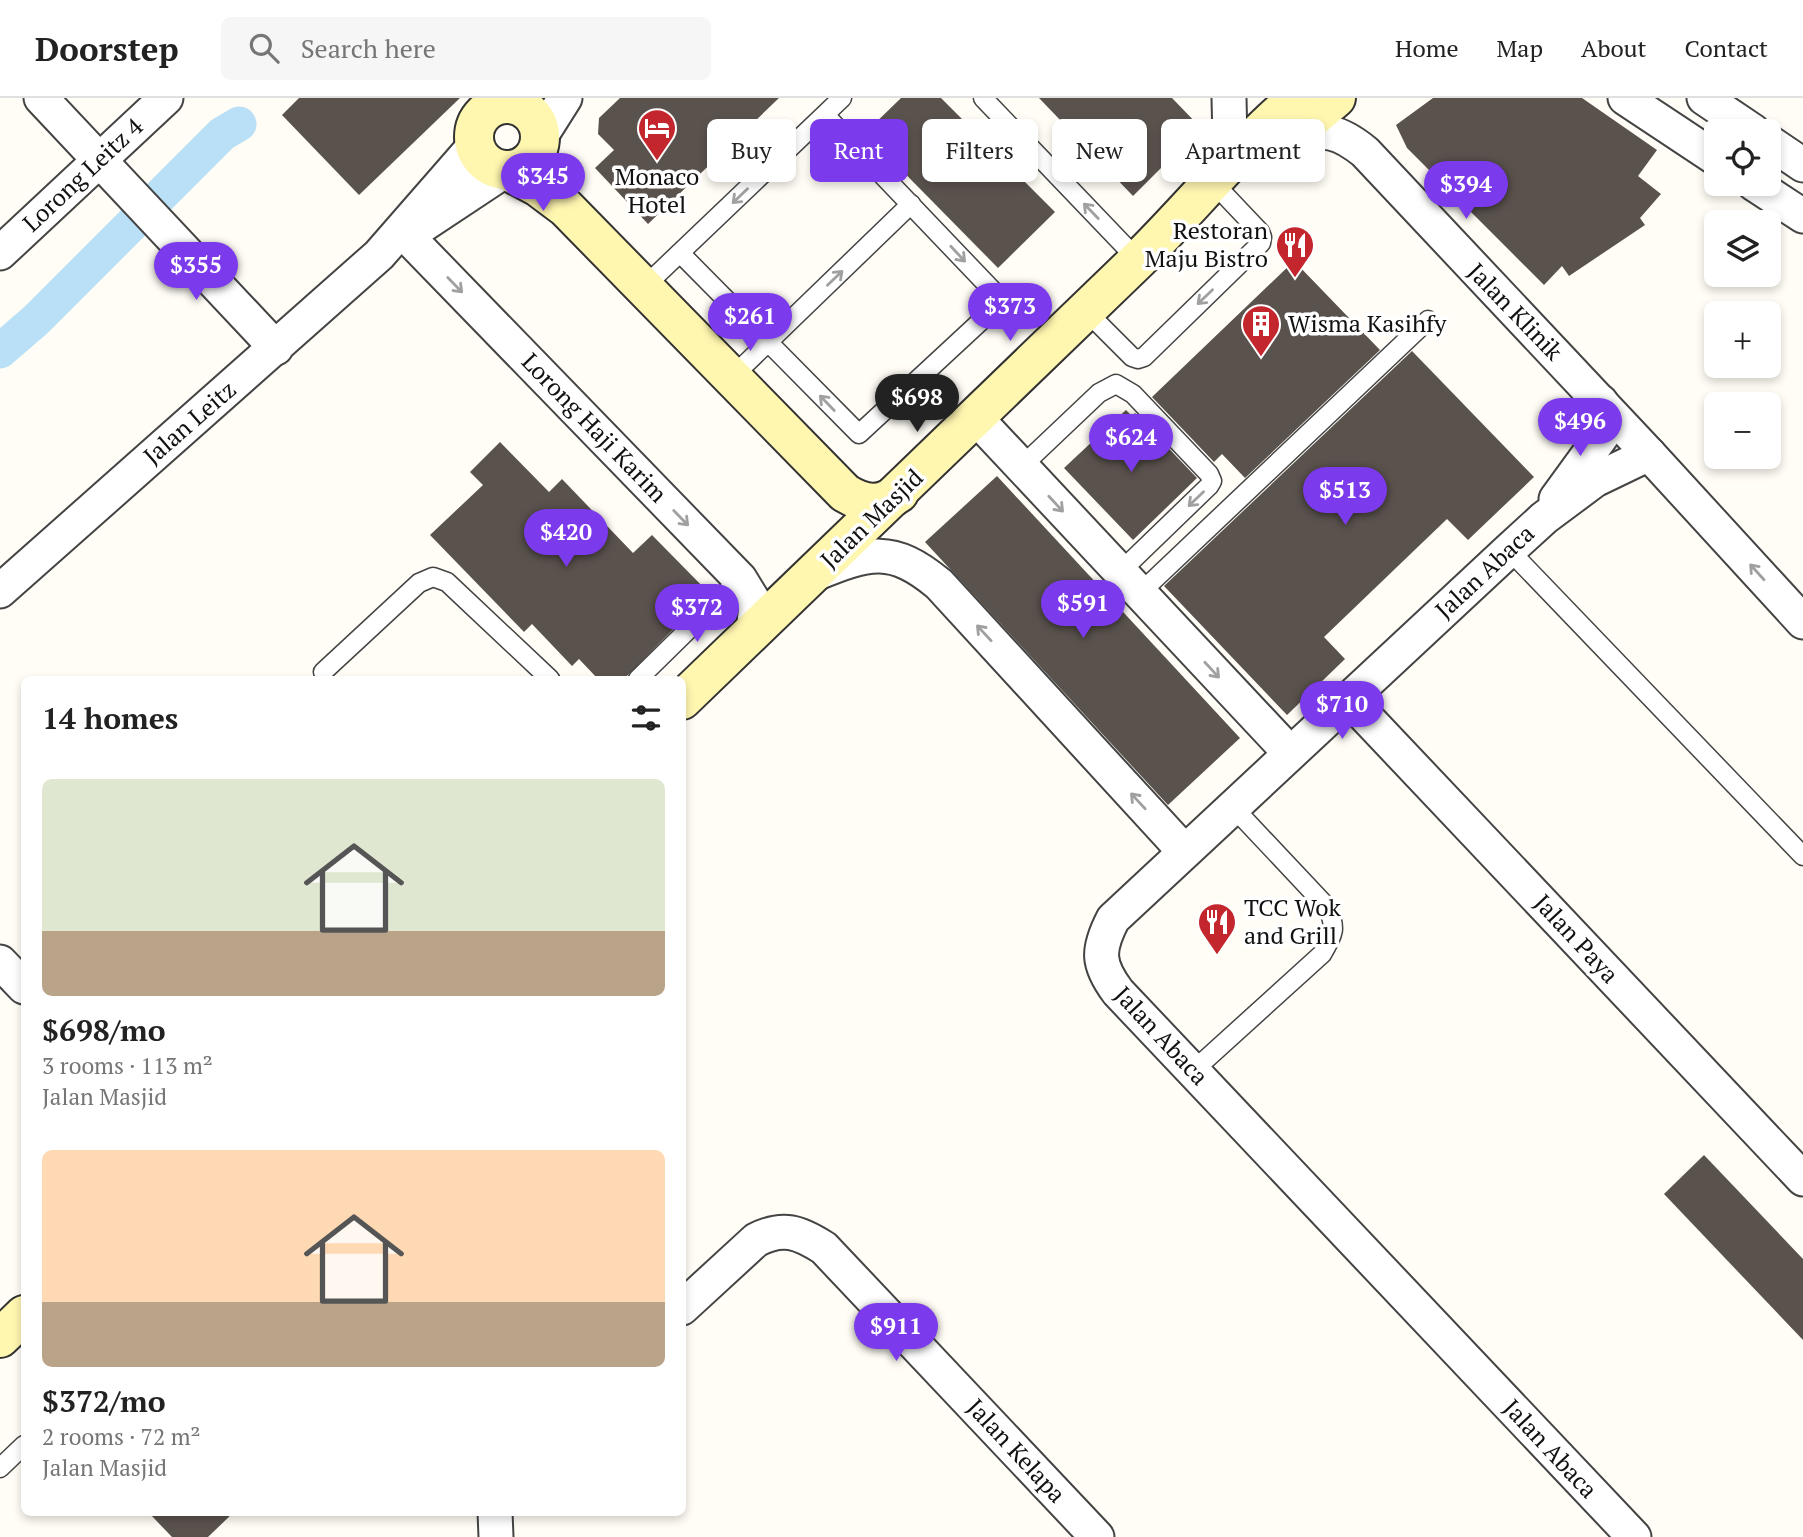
<!DOCTYPE html>
<html lang="en">
<head>
<meta charset="utf-8">
<style>
  :root { --surface:#fff; --page:#f6f6f6; --text:#222; --muted:#767676; --line:#e0e0e0; --accent:#7c3aed }
  body { margin:0; font-family:"PT Serif",serif; background:var(--page); color:var(--text); height:100vh; display:flex; flex-direction:column; font-size:26px; white-space:nowrap }
  * { box-sizing:border-box; margin:0 }
  p { font-size:23px; color:var(--muted) }
  .icon { flex:none; width:38px; height:38px; fill:none; stroke:currentColor; stroke-width:2; stroke-linecap:round; stroke-linejoin:round }
  .map { position:relative; flex:1; overflow:hidden }
  .side { position:absolute; left:21px; top:578px; width:665px; height:840px; display:flex; flex-direction:column; background:var(--surface); border-radius:10px; box-shadow:0 4px 10px #0003 }
  .side>* { flex:none }
  .banner { position:absolute; left:707px; top:21px; width:665px; height:63px; display:flex; gap:14px }
  .tools { position:absolute; left:1704px; top:21px; display:grid; gap:14px }
  .tools a { display:grid; place-items:center; width:77px; height:77px; border-radius:10px; background:var(--surface); box-shadow:0 4px 10px #0003; font-size:35px }
  .price { position:absolute; translate:-50% -60px; padding:0 16px; border-radius:24px; background:var(--accent); color:#fff; font-size:23px; line-height:46px; filter:drop-shadow(0 2px 4px #0008) }
  .price::after { content:''; position:absolute; left:50%; top:42px; width:21px; height:16px; margin-left:-10px; background:inherit; clip-path:polygon(0 0,100% 0,50% 100%) }
  .price.selected { background:#222; color:#fff }
  ul { padding:0; list-style:none }
  li { display:grid; align-content:center; gap:14px; height:371px; padding:0 21px }
  li span { display:grid; place-items:center; height:217px; border-radius:10px; color:#555 }
  li>.icon { margin-inline-start:auto }
  span .icon { width:126px; height:126px; fill:#fffc; stroke-width:1 }
  li b { font-size:30px }
  h2 { display:flex; justify-content:space-between; align-items:center; height:84px; padding:0 21px; font-size:30px }
  .chip { padding:0 24px; border-radius:10px; background:var(--surface); box-shadow:0 4px 10px #0003; font-size:24px; line-height:63px }
  .chip.selected { background:var(--accent); color:#fff }
  header { display:flex; align-items:center; gap:42px; box-sizing:border-box; height:98px; padding:0 35px; background:var(--surface); border-bottom:2px solid var(--line) }
  header strong { font-size:33px }
  nav { display:flex; gap:38px; margin-inline-start:auto; font-size:24px }
  .search { width:490px; height:63px; background:var(--page); display:flex; align-items:center; gap:18px; box-sizing:border-box; padding:0 24px; border-radius:10px; color:var(--muted); font-size:26px }
  .map>svg:first-child { display:block }
  .lines { fill:none; stroke-linecap:round; stroke-linejoin:round }
  .canal { stroke:#b9e0f7; stroke-width:35 }
  .building { fill:#5a524d }
  .lane-casing { stroke:#444; stroke-width:21 }
  .street-casing { stroke:#444; stroke-width:37 }
  .secondary-casing { stroke:#333; stroke-width:42 }
  .lane { stroke:#fff; stroke-width:18 }
  .street { stroke:#fff; stroke-width:33 }
  .secondary { stroke:#fff6b0; stroke-width:38 }
  .oneway { stroke:#a0a0a0 }
  .labels { text-anchor:middle; stroke-width:7; stroke-linejoin:round; paint-order:stroke }
  .street-label { font-size:24px; fill:#111; stroke:#fff }
  .poi-label { font-size:24px; fill:#111; stroke:#fff; text-anchor:start }
</style>
</head>
<body>
<header>
<strong>Doorstep</strong>
<div class="search"><svg class="icon" aria-label="search" viewBox="0 0 24 24"><circle cx="10" cy="10" r="6"/><path d="M15 15l6 6"/></svg>Search here</div>
<nav><a>Home</a><a>Map</a><a>About</a><a>Contact</a></nav>
</header>
<div class="map">
<svg width="1803" height="1439" viewBox="0 0 1803 1439">
  <rect width="100%" height="100%" fill="#fffdf5"/>
  <g class="lines">
    <path class="canal" d="M 0,253 L 36,222 L 222,36 L 239,26"/>
  </g>
  <g class="building">
    <path d="M 299,0 L 460,0 L 359,97 L 282,17 Z"/>
    <path d="M 620,0 L 779,0 L 648,126 L 595,70 L 614,52 L 598,36 L 599,20 Z"/>
    <path d="M 901,0 L 941,0 L 1055,114 L 998,170 L 865,35 Z"/>
    <path d="M 1039,0 L 1172,0 L 1201,30 L 1133,98 Z"/>
    <path d="M 1433,0 L 1582,0 L 1657,52 L 1638,78 L 1661,96 L 1640,120 L 1645,127 L 1569,178 L 1562,168 L 1544,187 L 1407,50 L 1396,27 Z"/>
    <path d="M 1294,163 L 1380,252 L 1245,380 L 1222,356 L 1214,364 L 1152,299 Z"/>
    <path d="M 1412,253 L 1534,379 L 1468,442 L 1447,421 L 1324,539 L 1345,561 L 1287,617 L 1164,488 Z"/>
    <path d="M 1126,312 L 1132,318 L 1135,315 L 1197,380 L 1133,442 L 1064,370 Z"/>
    <path d="M 500,344 L 549,394 L 562,381 L 633,455 L 652,437 L 709,495 L 624,581 L 598,581 L 579,561 L 572,568 L 532,526 L 524,534 L 430,437 L 483,387 L 470,374 Z"/>
    <path d="M 997,378 L 1240,640 L 1168,707 L 925,444 Z"/>
    <path d="M 1704,1057 L 1803,1161 L 1803,1242 L 1664,1096 Z"/>
    <path d="M 148,1414 L 234,1414 L 208,1439 L 172,1439 Z"/>
  </g>
  <g class="lines">
    <defs>
      <g id="lane">
        <path d="M 983,0 L 1138,162"/>
        <path d="M 680,155 L 859,336 L 995,210 L 999,202 L 996,196 L 825,17"/>
        <path d="M 644,189 L 842,0"/>
        <path d="M 1086,213 L 1132,259 L 1138,261 L 1144,259 L 1261,145 L 1262,139 L 1260,134 L 1224,96"/>
        <path d="M 732,279 L 911,106"/>
        <path d="M 1021,369 L 1099,295 L 1116,286 L 1133,296 L 1209,376 L 1212,383 L 1209,388 L 1120,474"/>
        <path d="M 1509,452 L 1803,758"/>
        <path d="M 1140,495 L 1428,222"/>
        <path d="M 323,574 L 419,485 L 433,479 L 447,484 L 550,581"/>
        <path d="M 638,581 L 740,481"/>
        <path d="M 1193,973 L 1322,856 C 1334,836 1337,830 1327,809 L 1232,708"/>
        <path d="M 0,1370 L 24,1347"/>
      </g>
      <g id="street">
        <path d="M 41,0 L 276,250"/>
        <path d="M 1625,0 L 1717,61"/>
        <path d="M 1704,0 L 1753,33"/>
        <path d="M 513,6 L 520,0"/>
        <path d="M 1293,36 C 1326,32 1338,32 1365,54 L 1649,356 L 1803,524"/>
        <path d="M 541,38 L 565,0"/>
        <path d="M 1769,44 L 1803,67"/>
        <path d="M 1220,74 L 1230,43 L 1229,0"/>
        <path d="M 1754,86 L 1803,118"/>
        <path d="M 417,131 L 506,72"/>
        <path d="M 407,138 L 740,481 L 756,507 L 753,534"/>
        <path d="M 0,155 L 166,0"/>
        <path d="M 976,320 L 1290,655"/>
        <path d="M 1556,401 L 1604,335 L 1606,317 L 1601,304"/>
        <path d="M 815,476 C 869,454 892,447 939,486 L 1184,753"/>
        <path d="M 0,493 L 379,157 L 475,47"/>
        <path d="M 1349,601 L 1803,1081"/>
        <path d="M 0,864 L 24,889"/>
        <path d="M 682,1210 L 756,1142 C 783,1128 799,1134 824,1150 L 1097,1439"/>
        <path d="M 495,1414 L 496,1439"/>
        <path d="M 1634,1439 L 1118,894 C 1097,866 1097,852 1113,821 L 1509,452 L 1544,420 L 1595,382 L 1649,356"/>
      </g>
      <g id="secondary">
        <circle cx="507" cy="39" r="33"/>
        <path d="M 1282,46 L 1336,0"/>
        <path d="M 506,72 L 538,89 L 566,110 L 845,395 C 865,407 880,409 899,395"/>
        <path d="M 682,602 L 1138,162 C 1192,109 1239,49 1297,0"/>
        <path d="M 0,1240 L 24,1217"/>
      </g>
    </defs>
    <use href="#lane" class="lane-casing"/>
    <use href="#street" class="street-casing"/>
    <use href="#secondary" class="secondary-casing"/>
    <use href="#lane" class="lane"/>
    <use href="#street" class="street"/>
    <use href="#secondary" class="secondary"/>
  </g>
  <defs><path id="oneway-shaft" d="M-6 0H5M1.5-3L5.5 0L1.5 3" fill="none" stroke-width="1.6" stroke-linecap="round" stroke-linejoin="round" transform="scale(1.75)"/></defs>
  <g class="oneway">
    <use href="#oneway-shaft" transform="translate(740 98) rotate(136)"/>
    <use href="#oneway-shaft" transform="translate(1091 113) rotate(-134)"/>
    <use href="#oneway-shaft" transform="translate(958 156) rotate(47)"/>
    <use href="#oneway-shaft" transform="translate(835 180) rotate(-44)"/>
    <use href="#oneway-shaft" transform="translate(455 187) rotate(46)"/>
    <use href="#oneway-shaft" transform="translate(1205 199) rotate(136)"/>
    <use href="#oneway-shaft" transform="translate(827 305) rotate(-134)"/>
    <use href="#oneway-shaft" transform="translate(1196 401) rotate(136)"/>
    <use href="#oneway-shaft" transform="translate(1056 406) rotate(47)"/>
    <use href="#oneway-shaft" transform="translate(681 420) rotate(46)"/>
    <use href="#oneway-shaft" transform="translate(1757 474) rotate(-132)"/>
    <use href="#oneway-shaft" transform="translate(984 535) rotate(-133)"/>
    <use href="#oneway-shaft" transform="translate(1212 572) rotate(47)"/>
    <use href="#oneway-shaft" transform="translate(1138 703) rotate(-133)"/>
  </g>
  <defs>
    <symbol id="hotel-pin" viewBox="-11 -11 22 30"><path d="M0 17L-7.5 6A9.5 9.5 0 1 1 7.5 6Z" fill="#c4262e" stroke="#fff"/><path d="M-6-4.5h1.5V1H6V5H4.5V3h-9V5H-6ZM-4 0a1.8 1.8 0 1 1 3.6 0ZM.5 0V-2.5h3Q6-2.5 6 0Z" fill="#fff"/></symbol>
    <symbol id="restaurant-pin" viewBox="-11 -11 22 30"><path d="M0 17L-7.5 6A9.5 9.5 0 1 1 7.5 6Z" fill="#c4262e" stroke="#fff"/><path d="M-5-6h1v4h1v-4h1v4h1v-4h1v5L-1.5 .5V6h-2V.5L-5-1ZM5-6V6H3V1.5H1.5Q1.5-4 5-6Z" fill="#fff"/></symbol>
    <symbol id="building-pin" viewBox="-11 -11 22 30"><path d="M0 17L-7.5 6A9.5 9.5 0 1 1 7.5 6Z" fill="#c4262e" stroke="#fff"/><path d="M-4-6H4V6H1V3H-1V6H-4ZM-2.5-4.3h1.7v1.8h-1.7ZM.8-4.3h1.7v1.8H.8ZM-2.5-1h1.7V.8h-1.7ZM.8-1h1.7V.8H.8Z" fill="#fff"/></symbol>
  </defs>
  <g fill-rule="evenodd">
    <use href="#hotel-pin" x="635" y="8" width="44" height="60"/>
    <use href="#restaurant-pin" x="1273" y="125" width="44" height="60"/>
    <use href="#building-pin" x="1239" y="204" width="44" height="60"/>
    <use href="#restaurant-pin" x="1195" y="802" width="44" height="60"/>
  </g>
  <g class="labels">
    <g class="street-label">
      <text transform="translate(83 77) rotate(-43)" y="8">Lorong Leitz 4</text>
      <text transform="translate(1515 214) rotate(46)" y="8">Jalan Klinik</text>
      <text transform="translate(190 325) rotate(-41)" y="8">Jalan Leitz</text>
      <text transform="translate(594 330) rotate(46)" y="8">Lorong Haji Karim</text>
      <text transform="translate(872 421) rotate(-44)" y="8">Jalan Masjid</text>
      <text transform="translate(1485 474) rotate(-43)" y="8">Jalan Abaca</text>
      <text transform="translate(1576 841) rotate(47)" y="8">Jalan Paya</text>
      <text transform="translate(1161 938) rotate(47)" y="8">Jalan Abaca</text>
      <text transform="translate(1550 1351) rotate(47)" y="8">Jalan Abaca</text>
      <text transform="translate(1016 1353) rotate(47)" y="8">Jalan Kelapa</text>
    </g>
    <g class="poi-label">
      <text x="657" y="87" text-anchor="middle">Monaco<tspan x="657" dy="28">Hotel</tspan></text>
      <text x="1268" y="141" text-anchor="end">Restoran<tspan x="1268" dy="28">Maju Bistro</tspan></text>
      <text x="1288" y="234">Wisma Kasihfy</text>
      <text x="1244" y="818">TCC Wok<tspan x="1244" dy="28">and Grill</tspan></text>
    </g>
  </g>
</svg>
<div class="tools">
<a><svg class="icon" aria-label="locate" viewBox="0 0 24 24"><circle cx="12" cy="12" r="6"/><path d="M12 2v4M12 18v4M2 12h4M18 12h4"/></svg></a>
<a><svg class="icon" aria-label="layers" viewBox="0 0 24 24"><path d="M12 4l9 5-9 5-9-5zM3 14l9 5 9-5"/></svg></a>
<a>+</a>
<a>−</a>
</div>
<b class="price" style="left:543px;top:115px">$345</b>
<b class="price" style="left:1466px;top:123px">$394</b>
<b class="price" style="left:196px;top:204px">$355</b>
<b class="price" style="left:1010px;top:245px">$373</b>
<b class="price" style="left:750px;top:255px">$261</b>
<b class="price selected" style="left:917px;top:336px">$698</b>
<b class="price" style="left:1580px;top:360px">$496</b>
<b class="price" style="left:1131px;top:376px">$624</b>
<b class="price" style="left:1345px;top:429px">$513</b>
<b class="price" style="left:566px;top:471px">$420</b>
<b class="price" style="left:1083px;top:542px">$591</b>
<b class="price" style="left:697px;top:546px">$372</b>
<b class="price" style="left:1342px;top:643px">$710</b>
<b class="price" style="left:896px;top:1265px">$911</b>
<div class="banner">
<a class="chip">Buy</a>
<a class="chip selected">Rent</a>
<a class="chip">Filters</a>
<a class="chip">New</a>
<a class="chip">Apartment</a>
</div>
<section class="side">
<h2>14 homes<svg class="icon" aria-label="filters" viewBox="0 0 24 24"><path d="M4 7h16M4 17h16"/><circle cx="9" cy="7" r="2"/><circle cx="15" cy="17" r="2"/></svg></h2>
<ul>
<li><span style="background:linear-gradient(#dfe7d0 70%,#b9a48a 0)"><svg class="icon" aria-label="home" viewBox="0 0 24 24"><path d="M3 11l9-7 9 7M6 9v11h12V9"/></svg></span><div><b>$698/mo</b><p>3 rooms · 113 m²</p><p>Jalan Masjid</p></div></li>
<li><span style="background:linear-gradient(#ffd9b3 70%,#b9a48a 0)"><svg class="icon" aria-label="home" viewBox="0 0 24 24"><path d="M3 11l9-7 9 7M6 9v11h12V9"/></svg></span><div><b>$372/mo</b><p>2 rooms · 72 m²</p><p>Jalan Masjid</p></div></li>
</ul>
</section>
</div>
</body>
</html>
